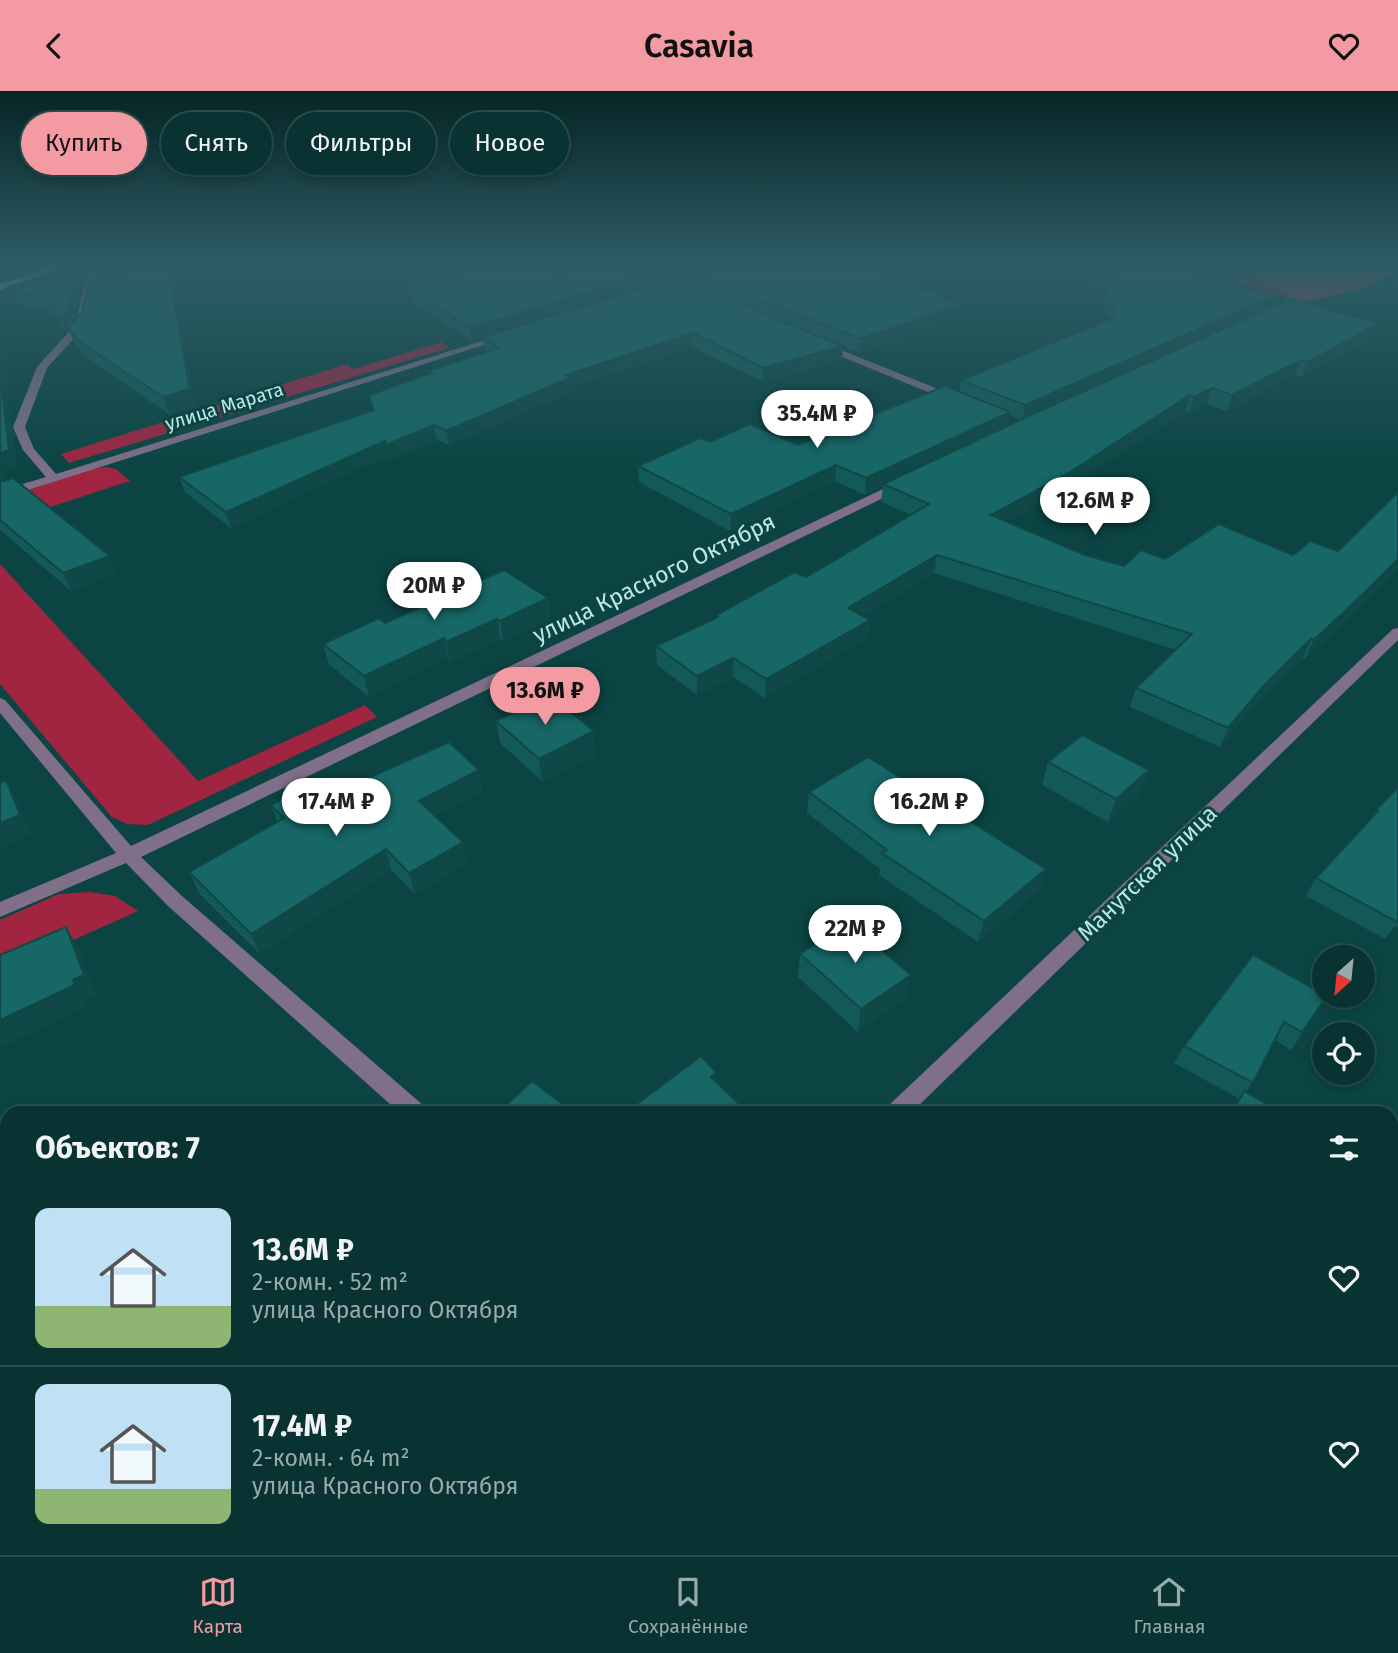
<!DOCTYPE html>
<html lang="ru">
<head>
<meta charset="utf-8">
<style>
  :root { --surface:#083332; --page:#113b3a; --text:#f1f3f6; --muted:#98aaac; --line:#294e4d; --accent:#f49aa3 }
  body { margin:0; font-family:"Fira Sans",sans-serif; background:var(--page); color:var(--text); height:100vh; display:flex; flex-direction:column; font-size:26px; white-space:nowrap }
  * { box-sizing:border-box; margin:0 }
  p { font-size:23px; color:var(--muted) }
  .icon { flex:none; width:38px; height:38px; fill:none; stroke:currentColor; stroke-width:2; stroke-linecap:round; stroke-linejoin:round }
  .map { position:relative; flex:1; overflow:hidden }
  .panel { position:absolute; left:0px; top:1015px; width:1398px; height:450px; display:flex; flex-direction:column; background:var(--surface); border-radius:21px 21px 0 0; box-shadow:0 4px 10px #0003,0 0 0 2px var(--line) }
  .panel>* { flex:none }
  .banner { position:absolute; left:21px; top:21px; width:700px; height:63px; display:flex; gap:14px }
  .needle { width:46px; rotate:207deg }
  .buttons { position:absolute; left:1312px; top:854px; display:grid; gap:14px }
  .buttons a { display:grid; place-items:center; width:63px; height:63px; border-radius:50%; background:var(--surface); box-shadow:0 4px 10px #0003,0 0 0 2px var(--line); font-size:35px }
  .price { position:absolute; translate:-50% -60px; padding:0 16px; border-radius:24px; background:#fff; color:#222; font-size:23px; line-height:46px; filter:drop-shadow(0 2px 4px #0008) }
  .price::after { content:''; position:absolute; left:50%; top:42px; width:21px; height:16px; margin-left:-10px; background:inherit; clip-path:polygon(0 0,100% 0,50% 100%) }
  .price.on { background:var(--accent); color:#111 }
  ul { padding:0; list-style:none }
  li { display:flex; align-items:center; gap:21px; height:175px; padding:0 35px }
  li+li { border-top:2px solid var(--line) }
  li span { display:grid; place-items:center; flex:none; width:196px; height:140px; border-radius:14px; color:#555 }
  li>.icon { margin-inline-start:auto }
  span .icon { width:84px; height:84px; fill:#fffc; stroke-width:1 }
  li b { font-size:30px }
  h2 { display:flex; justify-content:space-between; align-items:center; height:84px; padding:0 35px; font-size:30px }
  .chip { padding:0 24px; border-radius:32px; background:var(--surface); box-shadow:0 4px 10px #0003,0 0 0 2px var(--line); font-size:24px; line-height:63px }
  .chip.on { background:var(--accent); color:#111 }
  header { display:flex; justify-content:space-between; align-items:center; height:91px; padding:0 35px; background:var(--accent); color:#111; font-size:32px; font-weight:600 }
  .tabs { display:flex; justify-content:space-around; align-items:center; height:98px; border-top:2px solid var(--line); background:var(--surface); font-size:19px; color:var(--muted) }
  .tabs a { display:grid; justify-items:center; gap:4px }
  .tabs .on { color:var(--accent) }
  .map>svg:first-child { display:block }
  .green { fill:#a12541 }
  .forest { fill:#bc3953 }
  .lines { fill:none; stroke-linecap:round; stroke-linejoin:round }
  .minor { fill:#7f6f88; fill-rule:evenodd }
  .major { fill:#c1a2d4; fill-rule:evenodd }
  .wall { fill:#135958; fill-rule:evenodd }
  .shaded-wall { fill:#0f4847 }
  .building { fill:#166766; stroke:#0f4847; stroke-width:2 }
  .labels { text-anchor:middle; stroke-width:6; stroke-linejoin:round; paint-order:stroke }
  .far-street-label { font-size:19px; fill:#bce9e7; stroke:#0b4443 }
  .street-label { font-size:23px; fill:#bce9e7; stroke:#0b4443 }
</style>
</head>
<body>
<header><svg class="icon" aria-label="back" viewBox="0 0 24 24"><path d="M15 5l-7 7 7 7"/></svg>Casavia<svg class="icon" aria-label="heart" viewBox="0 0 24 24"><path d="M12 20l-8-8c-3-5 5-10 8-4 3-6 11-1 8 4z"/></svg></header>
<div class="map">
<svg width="1398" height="1464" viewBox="0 0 1398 1464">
  <rect width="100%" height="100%" fill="#0b4443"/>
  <g class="green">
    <path d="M 1209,177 L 1251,177 L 1283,203 L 1276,206 Z"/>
    <path d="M 442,251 L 449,257 L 69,372 L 61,363 L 347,273 L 353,278 Z"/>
    <path d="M 106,376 L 116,378 L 130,390 L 47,417 L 52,422 L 0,440 L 0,409 L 90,378 Z"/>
    <path d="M 0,473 L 198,690 L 365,614 L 377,626 L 148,734 L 127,733 L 112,726 L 0,593 Z"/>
    <path d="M 90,801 L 115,805 L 138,820 L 0,882 L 0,829 L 59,803 Z"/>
    <path d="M 266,1458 L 373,1458 L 366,1464 L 258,1464 Z"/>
  </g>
  <path class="forest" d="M 1251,177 L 1398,177 L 1398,180 L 1364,197 L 1295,213 Z"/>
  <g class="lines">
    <g class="minor">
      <path d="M 89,177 L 97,177 L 85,235 L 47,277 L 25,336 L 34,358 L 56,383 L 501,244 L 509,246 L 0,408 L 0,400 L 46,386 L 23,359 L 13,336 L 37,276 L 75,234 Z"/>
      <path d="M 730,177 L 745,177 L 668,198 L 664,195 Z"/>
      <path d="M 821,251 L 958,306 L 959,308 L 950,310 L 818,256 L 816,254 Z"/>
      <path d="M 902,389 L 906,390 L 906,396 L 141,766 L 182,805 L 424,1015 L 427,1022 L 400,1022 L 168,815 L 126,772 L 0,826 L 0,811 L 116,762 L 0,622 L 0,607 L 5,609 L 131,755 Z"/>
      <path d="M 1398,537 L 1398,549 L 911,1022 L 885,1022 L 888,1015 L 1393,538 Z"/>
      <path d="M 404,1458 L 438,1458 L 435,1464 L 401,1464 Z"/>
      <path d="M 1133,1458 L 1168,1458 L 1171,1464 L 1136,1464 Z"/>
    </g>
    <path class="major" d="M 49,177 L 62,177 L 0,199 L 0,193 Z"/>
  </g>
  <g class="wall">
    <path d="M 126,177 L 170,177 L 195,314 L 169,323 L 83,264 L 74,251 L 68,237 L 66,240 L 53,222 L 15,212 L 10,198 L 80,202 L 73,230 L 123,183 Z"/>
    <path d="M 580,177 L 906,177 L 887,182 L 958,228 L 859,262 L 843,256 L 842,268 L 763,291 L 693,256 L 573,295 L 573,300 L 449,354 L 437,349 L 389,369 L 388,364 L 231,437 L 185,401 L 179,386 L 373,320 L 369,304 L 429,283 L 428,280 L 487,261 L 484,259 L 483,247 L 472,250 L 412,210 L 410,197 L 416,195 L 415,191 L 494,180 L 557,183 ZM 699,181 L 699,192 L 708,200 L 701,197 L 686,184 Z"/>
    <path d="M 1047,177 L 1231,177 L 1228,188 L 1219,190 L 1270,217 L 1378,232 L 1371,247 L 1302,286 L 1295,284 L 1227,320 L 1207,313 L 1189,322 L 1185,321 L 1063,400 L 1007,431 L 1085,464 L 1124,475 L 1165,468 L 1354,522 L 1305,568 L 1303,567 L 1252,618 L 1220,656 L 1130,616 L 1136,597 L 1176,559 L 934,482 L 864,525 L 870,529 L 868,547 L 765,607 L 733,586 L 697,604 L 657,574 L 656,555 L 716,527 L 716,524 L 806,486 L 911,424 L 881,411 L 883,395 L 865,404 L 835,390 L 730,440 L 639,391 L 638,375 L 710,351 L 798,354 L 959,301 L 961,289 L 1109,229 L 1101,208 L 1104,197 L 1096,194 L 1091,182 L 1075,187 ZM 1009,324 L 1021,329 L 1007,335 Z"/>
    <path d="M 0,239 L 16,376 L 2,380 L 7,389 L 117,482 L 71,500 L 0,439 Z"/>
    <path d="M 548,507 L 550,527 L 503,550 L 500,548 L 450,571 L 448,567 L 369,606 L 329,573 L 323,553 L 385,532 Z"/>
    <path d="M 496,630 L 596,663 L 542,690 L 500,652 Z"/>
    <path d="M 1048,671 L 1149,679 L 1140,702 L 1108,731 L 1042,694 Z"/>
    <path d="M 1398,696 L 1398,837 L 1395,835 L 1385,848 L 1306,805 L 1316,787 L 1370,728 L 1376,719 Z"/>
    <path d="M 483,700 L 435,725 L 468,772 L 415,803 L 391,779 L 260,863 L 199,802 L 189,781 L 277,730 L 271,714 L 321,708 Z"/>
    <path d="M 809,701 L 1040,799 L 978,851 L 879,784 L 880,778 L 807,722 Z"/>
    <path d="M 800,863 L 906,906 L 858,941 L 798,886 Z"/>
    <path d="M 1315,923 L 1291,959 L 1275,949 L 1246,1002 L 1283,1022 L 1231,1022 L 1240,1008 L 1174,972 L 1184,955 Z"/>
    <path d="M 1391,1083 L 1398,1086 L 1398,1257 L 1391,1252 Z"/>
    <path d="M 976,1458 L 1094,1458 L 1101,1464 L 983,1464 Z"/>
  </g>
  <g class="shaded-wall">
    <path d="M 168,177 L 170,177 L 195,314 L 169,323 L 163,306 Z"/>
    <path d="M 665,177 L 717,177 L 699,179 L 699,181 L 673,187 L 472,250 L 470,237 Z"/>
    <path d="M 869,177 L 906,177 L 868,187 Z"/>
    <path d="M 1077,177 L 1092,177 L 1091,182 L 1075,187 Z"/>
    <path d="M 1223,177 L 1231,177 L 1228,188 L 1194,197 L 1197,184 Z"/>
    <path d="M 75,189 L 80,202 L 73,233 L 66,240 L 60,226 Z"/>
    <path d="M 1274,205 L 1270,218 L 1022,329 L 1025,314 Z"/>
    <path d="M 960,214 L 958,228 L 859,262 L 860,248 Z"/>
    <path d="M 1378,232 L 1371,247 L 1302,286 L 1308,271 Z"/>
    <path d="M 0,239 L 16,376 L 2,380 L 9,395 L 0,398 Z"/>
    <path d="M 693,242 L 693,256 L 573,295 L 573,300 L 449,354 L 446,340 L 566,284 Z"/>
    <path d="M 843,255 L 842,268 L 763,291 L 763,277 Z"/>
    <path d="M 1301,269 L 1295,284 L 1227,320 L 1232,304 Z"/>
    <path d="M 1212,297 L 1207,313 L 1189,322 L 1194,306 Z"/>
    <path d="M 1190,304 L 1185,321 L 1063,400 L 987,442 L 991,424 Z"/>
    <path d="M 1010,321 L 1007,336 L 865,404 L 866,387 Z"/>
    <path d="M 434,334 L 437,349 L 389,369 L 386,354 Z"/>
    <path d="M 385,350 L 388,364 L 231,437 L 226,421 Z"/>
    <path d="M 836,374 L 835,390 L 730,440 L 731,423 Z"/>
    <path d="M 937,464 L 934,482 L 846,536 L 848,517 Z"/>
    <path d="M 110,465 L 117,482 L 71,500 L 63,482 Z"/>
    <path d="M 1398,468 L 1398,477 L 1354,522 L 1305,568 L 1314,549 Z"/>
    <path d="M 548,507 L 550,527 L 503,550 L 500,530 Z"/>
    <path d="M 497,528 L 500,548 L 450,571 L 446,551 Z"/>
    <path d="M 870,529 L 868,547 L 765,607 L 766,588 Z"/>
    <path d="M 444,547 L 448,567 L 369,606 L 364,585 Z"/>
    <path d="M 1311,548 L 1303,567 L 1252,618 L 1220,656 L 1228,637 L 1261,598 Z"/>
    <path d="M 733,567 L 733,586 L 697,604 L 697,585 Z"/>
    <path d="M 594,640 L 596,663 L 542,690 L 539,668 Z"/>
    <path d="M 479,679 L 483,700 L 424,731 L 419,710 Z"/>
    <path d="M 1149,679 L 1140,702 L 1108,731 L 1116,708 Z"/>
    <path d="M 6,689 L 17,710 L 32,744 L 0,758 L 0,732 Z"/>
    <path d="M 463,751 L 468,772 L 415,803 L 409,782 Z"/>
    <path d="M 386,758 L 391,779 L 260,863 L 251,843 Z"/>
    <path d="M 1046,778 L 1040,799 L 978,851 L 984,830 Z"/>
    <path d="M 66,836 L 79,858 L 97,905 L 86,910 L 88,916 L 0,957 L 0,929 L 73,889 Z"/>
    <path d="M 911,884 L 906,906 L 858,941 L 861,918 Z"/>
    <path d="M 716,981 L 716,1003 L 711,986 Z"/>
    <path d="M 741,1015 L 741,1022 L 732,1022 Z"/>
    <path d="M 949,1458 L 952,1458 L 947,1464 L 944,1464 Z"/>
  </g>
  <g class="building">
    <path d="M 126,177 L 168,177 L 190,298 L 163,306 L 77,249 L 68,236 L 82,221 L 90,187 L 123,183 Z"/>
    <path d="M 473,177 L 488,177 L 494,180 L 509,177 L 545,177 L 557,183 L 580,177 L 665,177 L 470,237 L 410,197 L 420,194 L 415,191 Z"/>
    <path d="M 708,177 L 876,177 L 960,214 L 860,248 L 709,188 L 699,179 Z"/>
    <path d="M 1097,177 L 1223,177 L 1197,184 L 1274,205 L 1025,314 L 961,289 L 1116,226 L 1104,195 L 1122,190 L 1099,181 Z"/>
    <path d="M 685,184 L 701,197 L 843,255 L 763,277 L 693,242 L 566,284 L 572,286 L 446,340 L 434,334 L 386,354 L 385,350 L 226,421 L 179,386 L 374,319 L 369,304 L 432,282 L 428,280 L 499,257 L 483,246 Z"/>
    <path d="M 75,189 L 67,219 L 60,226 L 47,208 L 10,198 L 10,195 Z"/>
    <path d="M 1290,208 L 1378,232 L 1308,271 L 1301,269 L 1232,304 L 1212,297 L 1194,306 L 1190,304 L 1067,383 L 991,424 L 1085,464 L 1124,475 L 1141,459 L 1165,468 L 1219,433 L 1293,464 L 1310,450 L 1338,460 L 1398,401 L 1398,468 L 1363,503 L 1314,549 L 1311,548 L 1261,598 L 1228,637 L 1136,597 L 1192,543 L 937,464 L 848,517 L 870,529 L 766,588 L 733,567 L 697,585 L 656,555 L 718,526 L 716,524 L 795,481 L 806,486 L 929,413 L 883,393 L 1031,324 Z"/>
    <path d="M 0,281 L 9,359 L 0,362 Z"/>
    <path d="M 945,295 L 1010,321 L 866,387 L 836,374 L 731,423 L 638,375 L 700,347 L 710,351 L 750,333 L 798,354 Z"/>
    <path d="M 13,387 L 110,465 L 63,482 L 0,429 L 0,391 Z"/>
    <path d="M 504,479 L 548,507 L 500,530 L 497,528 L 446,551 L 444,547 L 364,585 L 323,553 L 379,527 L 385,532 Z"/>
    <path d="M 550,604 L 594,640 L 539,668 L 496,630 Z"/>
    <path d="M 1082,644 L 1149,679 L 1116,708 L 1048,671 Z"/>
    <path d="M 449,651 L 479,679 L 419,710 L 463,751 L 409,782 L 386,758 L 251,843 L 189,781 L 284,727 L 271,714 L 308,695 L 321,708 Z"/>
    <path d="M 868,666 L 1046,778 L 984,830 L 882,762 L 887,759 L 809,701 Z"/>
    <path d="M 6,689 L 20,724 L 0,732 L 0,692 Z"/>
    <path d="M 1398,696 L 1398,830 L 1397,831 L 1316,787 L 1378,720 L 1376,719 Z"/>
    <path d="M 849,831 L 911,884 L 861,918 L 800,863 Z"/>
    <path d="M 66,836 L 84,884 L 73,889 L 75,894 L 0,929 L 0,864 Z"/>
    <path d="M 1253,864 L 1327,905 L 1302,941 L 1284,931 L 1253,992 L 1184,955 Z"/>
    <path d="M 701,965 L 716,981 L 711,986 L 741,1015 L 732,1022 L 625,1022 Z"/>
    <path d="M 532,990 L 574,1022 L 498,1022 Z"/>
    <path d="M 1244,1000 L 1283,1022 L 1232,1022 Z"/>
    <path d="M 1391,1083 L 1398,1086 L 1398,1226 L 1391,1222 Z"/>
    <path d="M 742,1458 L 949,1458 L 944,1464 L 736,1464 Z"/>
    <path d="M 999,1458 L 1094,1458 L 1101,1464 L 1005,1464 Z"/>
  </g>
  <linearGradient id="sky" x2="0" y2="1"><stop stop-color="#062525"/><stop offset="0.46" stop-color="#2e5c66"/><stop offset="1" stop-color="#2e5c66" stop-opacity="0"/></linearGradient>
  <rect width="1398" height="382" fill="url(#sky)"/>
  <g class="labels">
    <g class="far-street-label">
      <text transform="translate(224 315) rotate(-17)" y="7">улица Марата</text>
    </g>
    <g class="street-label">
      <text transform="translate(654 487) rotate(-26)" y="8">улица Красного Октября</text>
      <text transform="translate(1147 782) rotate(-44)" y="8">Манутская улица</text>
    </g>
  </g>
</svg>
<div class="buttons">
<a><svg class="needle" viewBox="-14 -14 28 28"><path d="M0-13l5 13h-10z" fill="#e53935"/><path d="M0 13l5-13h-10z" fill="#98aaac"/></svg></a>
<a><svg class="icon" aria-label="locate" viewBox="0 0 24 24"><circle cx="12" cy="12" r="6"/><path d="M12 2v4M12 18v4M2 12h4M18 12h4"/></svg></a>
</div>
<b class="price" style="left:817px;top:359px">35.4M ₽</b>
<b class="price" style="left:1095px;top:446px">12.6M ₽</b>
<b class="price" style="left:434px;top:531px">20M ₽</b>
<b class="price on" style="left:545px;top:636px">13.6M ₽</b>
<b class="price" style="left:336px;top:747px">17.4M ₽</b>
<b class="price" style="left:929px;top:747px">16.2M ₽</b>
<b class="price" style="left:855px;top:874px">22M ₽</b>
<div class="banner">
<a class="chip on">Купить</a>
<a class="chip">Снять</a>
<a class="chip">Фильтры</a>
<a class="chip">Новое</a>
</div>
<section class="panel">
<h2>Объектов: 7<svg class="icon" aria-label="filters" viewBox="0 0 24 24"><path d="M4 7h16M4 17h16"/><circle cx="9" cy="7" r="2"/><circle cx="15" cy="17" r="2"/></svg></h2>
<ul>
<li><span style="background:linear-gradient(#bfe0f5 70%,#8fb573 0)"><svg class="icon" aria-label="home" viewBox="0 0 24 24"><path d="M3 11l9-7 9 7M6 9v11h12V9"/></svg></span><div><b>13.6M ₽</b><p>2-комн. · 52 m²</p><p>улица Красного Октября</p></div><svg class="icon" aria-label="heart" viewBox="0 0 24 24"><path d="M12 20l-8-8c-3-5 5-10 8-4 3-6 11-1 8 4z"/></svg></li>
<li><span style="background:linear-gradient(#bfe0f5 75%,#8fb573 0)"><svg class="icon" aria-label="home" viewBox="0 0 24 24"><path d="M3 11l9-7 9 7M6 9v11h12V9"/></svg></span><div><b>17.4M ₽</b><p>2-комн. · 64 m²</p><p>улица Красного Октября</p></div><svg class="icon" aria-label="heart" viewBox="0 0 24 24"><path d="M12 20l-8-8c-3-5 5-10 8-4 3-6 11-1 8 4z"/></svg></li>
</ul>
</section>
</div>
<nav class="tabs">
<a class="on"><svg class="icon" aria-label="map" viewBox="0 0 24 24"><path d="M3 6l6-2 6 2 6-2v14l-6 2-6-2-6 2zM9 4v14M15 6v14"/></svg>Карта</a>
<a><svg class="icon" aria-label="saved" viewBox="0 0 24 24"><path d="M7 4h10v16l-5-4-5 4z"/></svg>Сохранённые</a>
<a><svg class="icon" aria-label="home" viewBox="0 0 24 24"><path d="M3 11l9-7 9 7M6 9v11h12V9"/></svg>Главная</a>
</nav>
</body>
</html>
